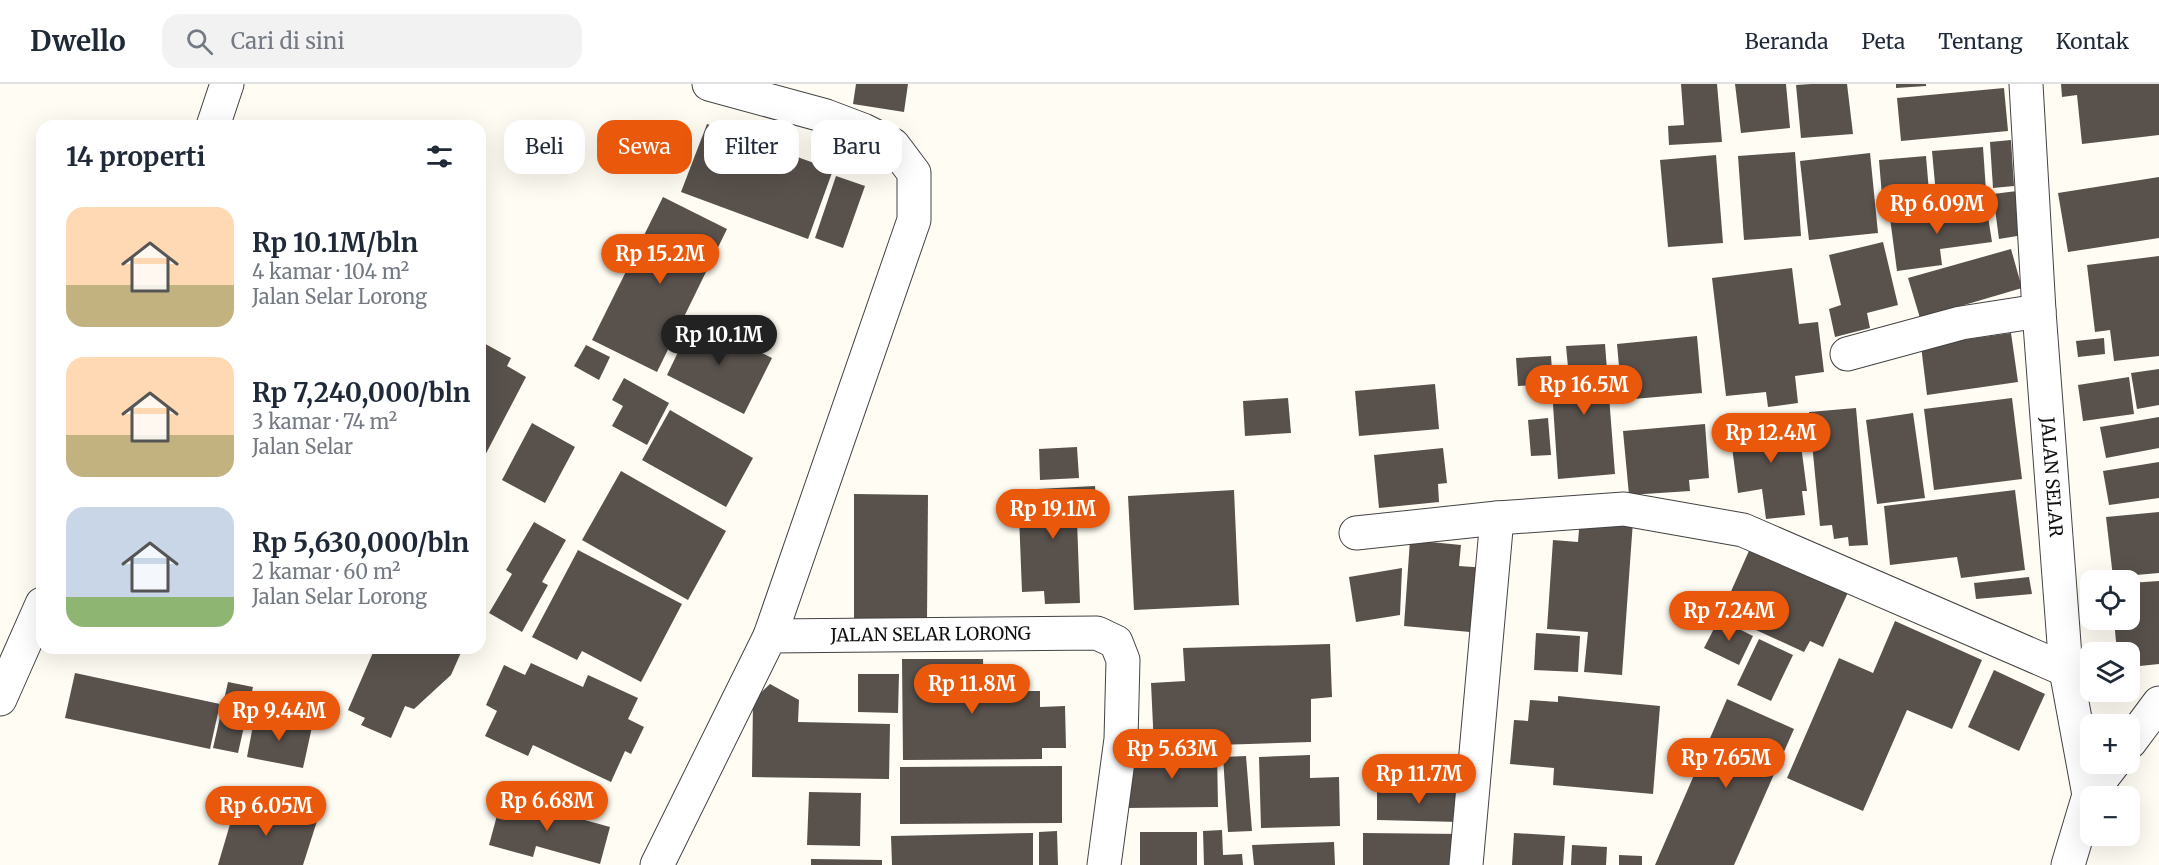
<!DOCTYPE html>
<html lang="id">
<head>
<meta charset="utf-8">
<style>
  :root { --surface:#fff; --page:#f2f2f3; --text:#1f2937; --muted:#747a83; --line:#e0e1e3; --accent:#ea580c }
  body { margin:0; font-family:Merriweather,serif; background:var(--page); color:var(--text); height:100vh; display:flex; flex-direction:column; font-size:22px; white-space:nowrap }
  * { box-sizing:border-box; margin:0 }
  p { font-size:20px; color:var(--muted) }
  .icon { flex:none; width:33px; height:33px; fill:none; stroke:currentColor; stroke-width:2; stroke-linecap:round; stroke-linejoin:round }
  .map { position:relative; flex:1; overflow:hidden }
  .side { position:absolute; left:36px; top:36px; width:450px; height:534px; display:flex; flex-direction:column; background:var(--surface); border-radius:18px; box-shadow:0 6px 24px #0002 }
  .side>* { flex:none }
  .guide { position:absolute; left:504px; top:36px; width:570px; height:54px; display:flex; gap:12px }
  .controls { position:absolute; left:2080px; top:486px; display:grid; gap:12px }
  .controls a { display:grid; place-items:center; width:60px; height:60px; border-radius:12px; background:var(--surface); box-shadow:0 6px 24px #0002; font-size:30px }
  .price { position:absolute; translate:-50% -51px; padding:0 14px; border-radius:21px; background:var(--accent); color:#fff; font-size:20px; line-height:39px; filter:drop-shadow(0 2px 3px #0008) }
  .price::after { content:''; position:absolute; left:50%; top:36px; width:18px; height:14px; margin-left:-9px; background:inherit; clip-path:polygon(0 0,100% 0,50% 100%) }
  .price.on { background:#222; color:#fff }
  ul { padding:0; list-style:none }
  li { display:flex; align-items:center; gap:18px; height:150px; padding:0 30px }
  li span { display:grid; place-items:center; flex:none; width:168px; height:120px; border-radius:18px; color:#555 }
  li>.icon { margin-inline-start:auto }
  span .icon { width:72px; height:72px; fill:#fffc; stroke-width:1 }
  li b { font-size:26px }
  h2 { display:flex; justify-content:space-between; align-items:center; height:72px; padding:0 30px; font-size:26px }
  .pill { padding:0 21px; border-radius:18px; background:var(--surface); box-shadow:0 6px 24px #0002; font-size:21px; line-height:54px }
  .pill.on { background:var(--accent); color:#fff }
  header { display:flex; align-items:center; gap:36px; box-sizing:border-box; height:84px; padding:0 30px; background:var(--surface); border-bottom:2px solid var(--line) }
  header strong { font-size:28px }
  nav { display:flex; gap:33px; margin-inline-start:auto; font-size:21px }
  .search { width:420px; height:54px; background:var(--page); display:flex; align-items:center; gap:15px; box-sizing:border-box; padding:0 21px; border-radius:18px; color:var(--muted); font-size:22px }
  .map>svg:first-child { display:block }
  .building { fill:#58514c }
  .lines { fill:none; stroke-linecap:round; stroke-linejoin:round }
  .minor-casing { stroke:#434343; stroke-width:35 }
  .minor { stroke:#fff; stroke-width:33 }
  .labels { text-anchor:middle; stroke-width:6; stroke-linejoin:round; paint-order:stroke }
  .street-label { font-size:18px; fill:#101010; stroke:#fff }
</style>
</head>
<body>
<header>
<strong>Dwello</strong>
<div class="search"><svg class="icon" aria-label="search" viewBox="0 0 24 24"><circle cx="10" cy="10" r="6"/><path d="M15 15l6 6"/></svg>Cari di sini</div>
<nav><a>Beranda</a><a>Peta</a><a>Tentang</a><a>Kontak</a></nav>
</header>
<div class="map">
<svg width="2159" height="781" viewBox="0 0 2159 781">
  <rect width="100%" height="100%" fill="#fffcf3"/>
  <g class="building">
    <path d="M 856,0 L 908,0 L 904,28 L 853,20 Z"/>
    <path d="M 1681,0 L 1717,0 L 1722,58 L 1669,61 L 1668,42 L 1684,41 Z"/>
    <path d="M 1735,0 L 1786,0 L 1790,44 L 1741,49 Z"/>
    <path d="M 1811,0 L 1847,0 L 1853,50 L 1801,54 L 1796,1 Z"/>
    <path d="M 1896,0 L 1926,0 L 1926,2 L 1896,4 Z"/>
    <path d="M 2061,0 L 2159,0 L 2159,51 L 2082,60 L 2077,11 L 2062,13 Z"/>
    <path d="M 2004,4 L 2008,47 L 1901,57 L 1897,14 Z"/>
    <path d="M 707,40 L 833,86 L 808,155 L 681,108 Z"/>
    <path d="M 2011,56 L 2014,102 L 1993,104 L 1990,58 Z"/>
    <path d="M 1983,63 L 1986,107 L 1936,111 L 1932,67 Z"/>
    <path d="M 1795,68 L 1801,152 L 1744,156 L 1738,72 Z"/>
    <path d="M 1870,69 L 1878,149 L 1809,156 L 1800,77 Z"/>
    <path d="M 1716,71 L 1723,159 L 1668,163 L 1660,76 Z"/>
    <path d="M 1926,72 L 1930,120 L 1883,124 L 1879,76 Z"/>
    <path d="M 836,92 L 865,102 L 843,164 L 815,154 Z"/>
    <path d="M 2159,93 L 2159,154 L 2068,168 L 2058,109 Z"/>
    <path d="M 2017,107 L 2023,151 L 1999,155 L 1993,110 Z"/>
    <path d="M 663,113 L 727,145 L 657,288 L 592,256 Z"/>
    <path d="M 1986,120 L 1992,158 L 1940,165 L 1942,181 L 1897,187 L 1890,134 Z"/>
    <path d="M 1883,158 L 1898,221 L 1867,229 L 1870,244 L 1835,253 L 1829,225 L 1841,221 L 1829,171 Z"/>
    <path d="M 2011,165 L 2022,204 L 1920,234 L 1908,194 Z"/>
    <path d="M 2159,172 L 2159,272 L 2114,277 L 2110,246 L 2095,248 L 2087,181 Z"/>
    <path d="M 1792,184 L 1799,240 L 1818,238 L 1824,288 L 1795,292 L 1798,319 L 1768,323 L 1766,308 L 1726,312 L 1712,194 Z"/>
    <path d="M 694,235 L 772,274 L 744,330 L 667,291 Z"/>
    <path d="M 2011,249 L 2018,298 L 1927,311 L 1921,262 Z"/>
    <path d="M 1697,252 L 1702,309 L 1622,316 L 1617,260 Z"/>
    <path d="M 2104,254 L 2105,270 L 2078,273 L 2076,257 Z"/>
    <path d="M 480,257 L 511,274 L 507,282 L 526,293 L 480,381 Z"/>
    <path d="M 1605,260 L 1615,390 L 1558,395 L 1552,306 L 1570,304 L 1566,262 Z"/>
    <path d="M 586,261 L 610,273 L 599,296 L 574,282 Z"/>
    <path d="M 1551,272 L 1553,300 L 1518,302 L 1516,274 Z"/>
    <path d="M 2159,285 L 2159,321 L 2137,325 L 2131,289 Z"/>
    <path d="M 2129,293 L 2134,330 L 2083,337 L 2078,301 Z"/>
    <path d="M 624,294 L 669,319 L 647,361 L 612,342 L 623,322 L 612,316 Z"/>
    <path d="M 1435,300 L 1439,345 L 1359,352 L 1355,307 Z"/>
    <path d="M 1288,314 L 1291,349 L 1245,352 L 1243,317 Z"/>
    <path d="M 2012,314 L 2022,395 L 1934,406 L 1924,325 Z"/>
    <path d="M 1856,324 L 1868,461 L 1849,462 L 1848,453 L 1834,455 L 1832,441 L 1820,442 L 1809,328 Z"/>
    <path d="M 670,326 L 753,374 L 726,423 L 642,376 Z"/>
    <path d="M 1913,329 L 1925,414 L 1877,420 L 1866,336 Z"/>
    <path d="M 1797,331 L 1807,407 L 1802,407 L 1805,431 L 1766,435 L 1762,405 L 1738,409 L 1729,340 Z"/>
    <path d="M 2159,333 L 2159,364 L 2106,374 L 2100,343 Z"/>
    <path d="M 1548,334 L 1551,371 L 1531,372 L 1528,336 Z"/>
    <path d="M 532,339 L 575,363 L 545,419 L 502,396 Z"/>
    <path d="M 1705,340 L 1709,394 L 1689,396 L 1690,407 L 1629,411 L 1623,347 Z"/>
    <path d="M 1077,363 L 1079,394 L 1040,396 L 1039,365 Z"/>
    <path d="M 1443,364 L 1447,399 L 1438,400 L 1439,418 L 1379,424 L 1374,371 Z"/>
    <path d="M 2159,378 L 2159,414 L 2109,421 L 2103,387 Z"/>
    <path d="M 621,387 L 726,447 L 688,516 L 582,456 Z"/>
    <path d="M 1095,402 L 1097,435 L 1077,436 L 1080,519 L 1045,520 L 1044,507 L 1022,508 L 1018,406 Z"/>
    <path d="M 1234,406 L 1239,521 L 1134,526 L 1128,412 Z"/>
    <path d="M 2015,406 L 2025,486 L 1961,494 L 1957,473 L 1890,481 L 1884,422 Z"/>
    <path d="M 854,410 L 928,411 L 927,538 L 854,537 Z"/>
    <path d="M 2159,428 L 2159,489 L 2113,493 L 2106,433 Z"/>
    <path d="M 1580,433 L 1633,437 L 1622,591 L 1584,588 L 1588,548 L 1547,545 L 1553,456 L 1578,458 Z"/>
    <path d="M 534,438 L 566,456 L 542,498 L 548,501 L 522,548 L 489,529 L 512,490 L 506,486 Z"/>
    <path d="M 1410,456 L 1461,461 L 1459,482 L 1487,484 L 1481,549 L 1404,542 Z"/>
    <path d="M 1752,460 L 1850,504 L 1823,563 L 1810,557 L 1804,568 L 1721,530 Z"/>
    <path d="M 578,466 L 682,520 L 641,598 L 582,567 L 577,576 L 532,553 Z"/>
    <path d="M 1402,484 L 1400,531 L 1356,538 L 1349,493 Z"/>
    <path d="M 2029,493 L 2032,510 L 1976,515 L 1974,499 Z"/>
    <path d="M 2159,497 L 2159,580 L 2130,583 L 2130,568 L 2117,568 L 2114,536 L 2130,536 L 2130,499 Z"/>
    <path d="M 1719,535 L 1753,552 L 1739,581 L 1704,564 Z"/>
    <path d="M 1895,537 L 1982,576 L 1952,645 L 1907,626 L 1863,727 L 1787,694 L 1839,574 L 1873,589 Z"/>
    <path d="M 1536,549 L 1580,552 L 1578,588 L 1534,586 Z"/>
    <path d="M 1759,555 L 1793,571 L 1771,617 L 1737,601 Z"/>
    <path d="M 1330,560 L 1332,613 L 1311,615 L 1311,658 L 1154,663 L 1151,599 L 1185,597 L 1183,564 Z"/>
    <path d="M 375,564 L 463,564 L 451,591 L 414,625 L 405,622 L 391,654 L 361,641 L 365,634 L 348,626 Z"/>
    <path d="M 902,575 L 983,575 L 984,607 L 1040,607 L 1040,623 L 1065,622 L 1066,664 L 1042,664 L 1042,675 L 903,676 Z"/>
    <path d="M 531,579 L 583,603 L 588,591 L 638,614 L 628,635 L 644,643 L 631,670 L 625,667 L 611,698 L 533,661 L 528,672 L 485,652 L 497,627 L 486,621 L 504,581 L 525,591 Z"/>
    <path d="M 1994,586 L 2045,610 L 2019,667 L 1968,643 Z"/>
    <path d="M 75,589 L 220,620 L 210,665 L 65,634 Z"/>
    <path d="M 858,590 L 899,590 L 898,629 L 858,628 Z"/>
    <path d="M 228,598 L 253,603 L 238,669 L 213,664 Z"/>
    <path d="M 770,600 L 799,616 L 798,638 L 890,640 L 889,695 L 752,693 L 753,616 Z"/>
    <path d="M 1558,612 L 1660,622 L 1653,710 L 1553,701 L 1554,684 L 1510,680 L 1514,636 L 1528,637 L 1530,616 L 1558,618 Z"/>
    <path d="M 1727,615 L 1794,645 L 1734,781 L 1655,781 Z"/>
    <path d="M 255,631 L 312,643 L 303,684 L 247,673 Z"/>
    <path d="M 1217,667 L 1218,723 L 1126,724 L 1126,668 Z"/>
    <path d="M 1310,671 L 1310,694 L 1339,693 L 1340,742 L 1261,744 L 1259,673 Z"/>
    <path d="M 1246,672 L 1252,747 L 1228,748 L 1223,673 Z"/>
    <path d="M 1062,682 L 1062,739 L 900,740 L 900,683 Z"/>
    <path d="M 1377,704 L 1461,706 L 1460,738 L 1377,736 Z"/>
    <path d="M 809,708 L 861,709 L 860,762 L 807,761 Z"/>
    <path d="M 238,713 L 317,737 L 303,781 L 218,781 Z"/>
    <path d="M 502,713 L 610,743 L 600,780 L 536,762 L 533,773 L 489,761 Z"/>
    <path d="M 1222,746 L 1223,771 L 1242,770 L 1243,781 L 1204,781 L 1203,747 Z"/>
    <path d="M 1057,747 L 1058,781 L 1039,781 L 1039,748 Z"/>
    <rect x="1140" y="748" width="57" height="33"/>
    <path d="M 1033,749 L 1033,781 L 892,781 L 891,752 Z"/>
    <path d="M 1363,749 L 1461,750 L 1460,781 L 1363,781 Z"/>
    <path d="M 1514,749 L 1565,752 L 1563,781 L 1512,781 Z"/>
    <path d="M 1334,758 L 1335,781 L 1254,781 L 1252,761 Z"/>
    <path d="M 1572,761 L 1607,763 L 1606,781 L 1571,781 Z"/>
    <path d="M 1619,771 L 1642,772 L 1642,781 L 1619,781 Z"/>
    <path d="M 811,775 L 882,776 L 882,781 L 811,781 Z"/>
  </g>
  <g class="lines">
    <defs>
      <g id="minor">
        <path d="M 709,0 L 826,32 L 863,46 L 893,61 L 914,89 L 914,136 L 770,552"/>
        <path id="s1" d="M 2026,0 L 2039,227 L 2066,586 L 2089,711 L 2068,781"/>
        <path d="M 213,42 L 227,0"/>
        <path d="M 1847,270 L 1961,239 L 2039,227"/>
        <path d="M 1356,449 L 1497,434 L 1624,425 L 1743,446 L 2066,586"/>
        <path d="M 0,615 L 42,520"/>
        <path d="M 2130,658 L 2159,619"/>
        <path d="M 2089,711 L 2113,680"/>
        <path id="s2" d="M 657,781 L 770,552 L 1097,549 L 1116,558 L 1123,576 L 1121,655 L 1104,781"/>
        <path d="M 1466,781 L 1497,434"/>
      </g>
    </defs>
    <use href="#minor" class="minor-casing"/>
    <use href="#minor" class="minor"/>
  </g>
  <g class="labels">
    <g class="street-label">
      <text dy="6" stroke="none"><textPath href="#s1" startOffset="394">JALAN SELAR</textPath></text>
      <text dy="6" stroke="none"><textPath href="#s2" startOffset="416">JALAN SELAR LORONG</textPath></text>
    </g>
  </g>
</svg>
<div class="controls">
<a><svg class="icon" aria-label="locate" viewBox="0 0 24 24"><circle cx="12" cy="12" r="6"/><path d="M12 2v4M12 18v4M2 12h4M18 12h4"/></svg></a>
<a><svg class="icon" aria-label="layers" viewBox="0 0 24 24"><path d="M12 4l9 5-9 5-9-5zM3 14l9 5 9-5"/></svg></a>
<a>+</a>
<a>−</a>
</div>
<b class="price" style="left:1937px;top:151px">Rp 6.09M</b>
<b class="price" style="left:660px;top:201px">Rp 15.2M</b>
<b class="price on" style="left:719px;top:282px">Rp 10.1M</b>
<b class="price" style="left:1584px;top:332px">Rp 16.5M</b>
<b class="price" style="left:1771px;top:380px">Rp 12.4M</b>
<b class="price" style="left:1053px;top:456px">Rp 19.1M</b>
<b class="price" style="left:1729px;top:558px">Rp 7.24M</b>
<b class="price" style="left:972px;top:631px">Rp 11.8M</b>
<b class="price" style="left:279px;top:658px">Rp 9.44M</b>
<b class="price" style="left:1172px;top:696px">Rp 5.63M</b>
<b class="price" style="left:1726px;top:705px">Rp 7.65M</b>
<b class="price" style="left:1419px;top:721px">Rp 11.7M</b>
<b class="price" style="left:547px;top:748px">Rp 6.68M</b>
<b class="price" style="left:266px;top:753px">Rp 6.05M</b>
<div class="guide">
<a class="pill">Beli</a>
<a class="pill on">Sewa</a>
<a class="pill">Filter</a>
<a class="pill">Baru</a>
</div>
<section class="side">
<h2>14 properti<svg class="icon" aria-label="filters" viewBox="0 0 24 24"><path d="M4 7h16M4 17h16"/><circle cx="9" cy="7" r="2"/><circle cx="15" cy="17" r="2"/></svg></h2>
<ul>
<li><span style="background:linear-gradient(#ffd9b3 65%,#c2b280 0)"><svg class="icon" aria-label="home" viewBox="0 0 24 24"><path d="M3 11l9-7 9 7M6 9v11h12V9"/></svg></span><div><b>Rp 10.1M/bln</b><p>4 kamar · 104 m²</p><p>Jalan Selar Lorong</p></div></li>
<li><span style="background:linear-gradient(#ffd9b3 65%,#c2b280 0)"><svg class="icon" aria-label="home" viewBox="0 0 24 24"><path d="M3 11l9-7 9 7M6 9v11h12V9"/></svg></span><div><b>Rp 7,240,000/bln</b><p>3 kamar · 74 m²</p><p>Jalan Selar</p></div></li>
<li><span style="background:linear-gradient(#c9d6e8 75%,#8fb573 0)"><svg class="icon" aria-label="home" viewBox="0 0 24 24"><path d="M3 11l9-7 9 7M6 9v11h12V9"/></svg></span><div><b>Rp 5,630,000/bln</b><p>2 kamar · 60 m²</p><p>Jalan Selar Lorong</p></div></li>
</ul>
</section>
</div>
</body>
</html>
